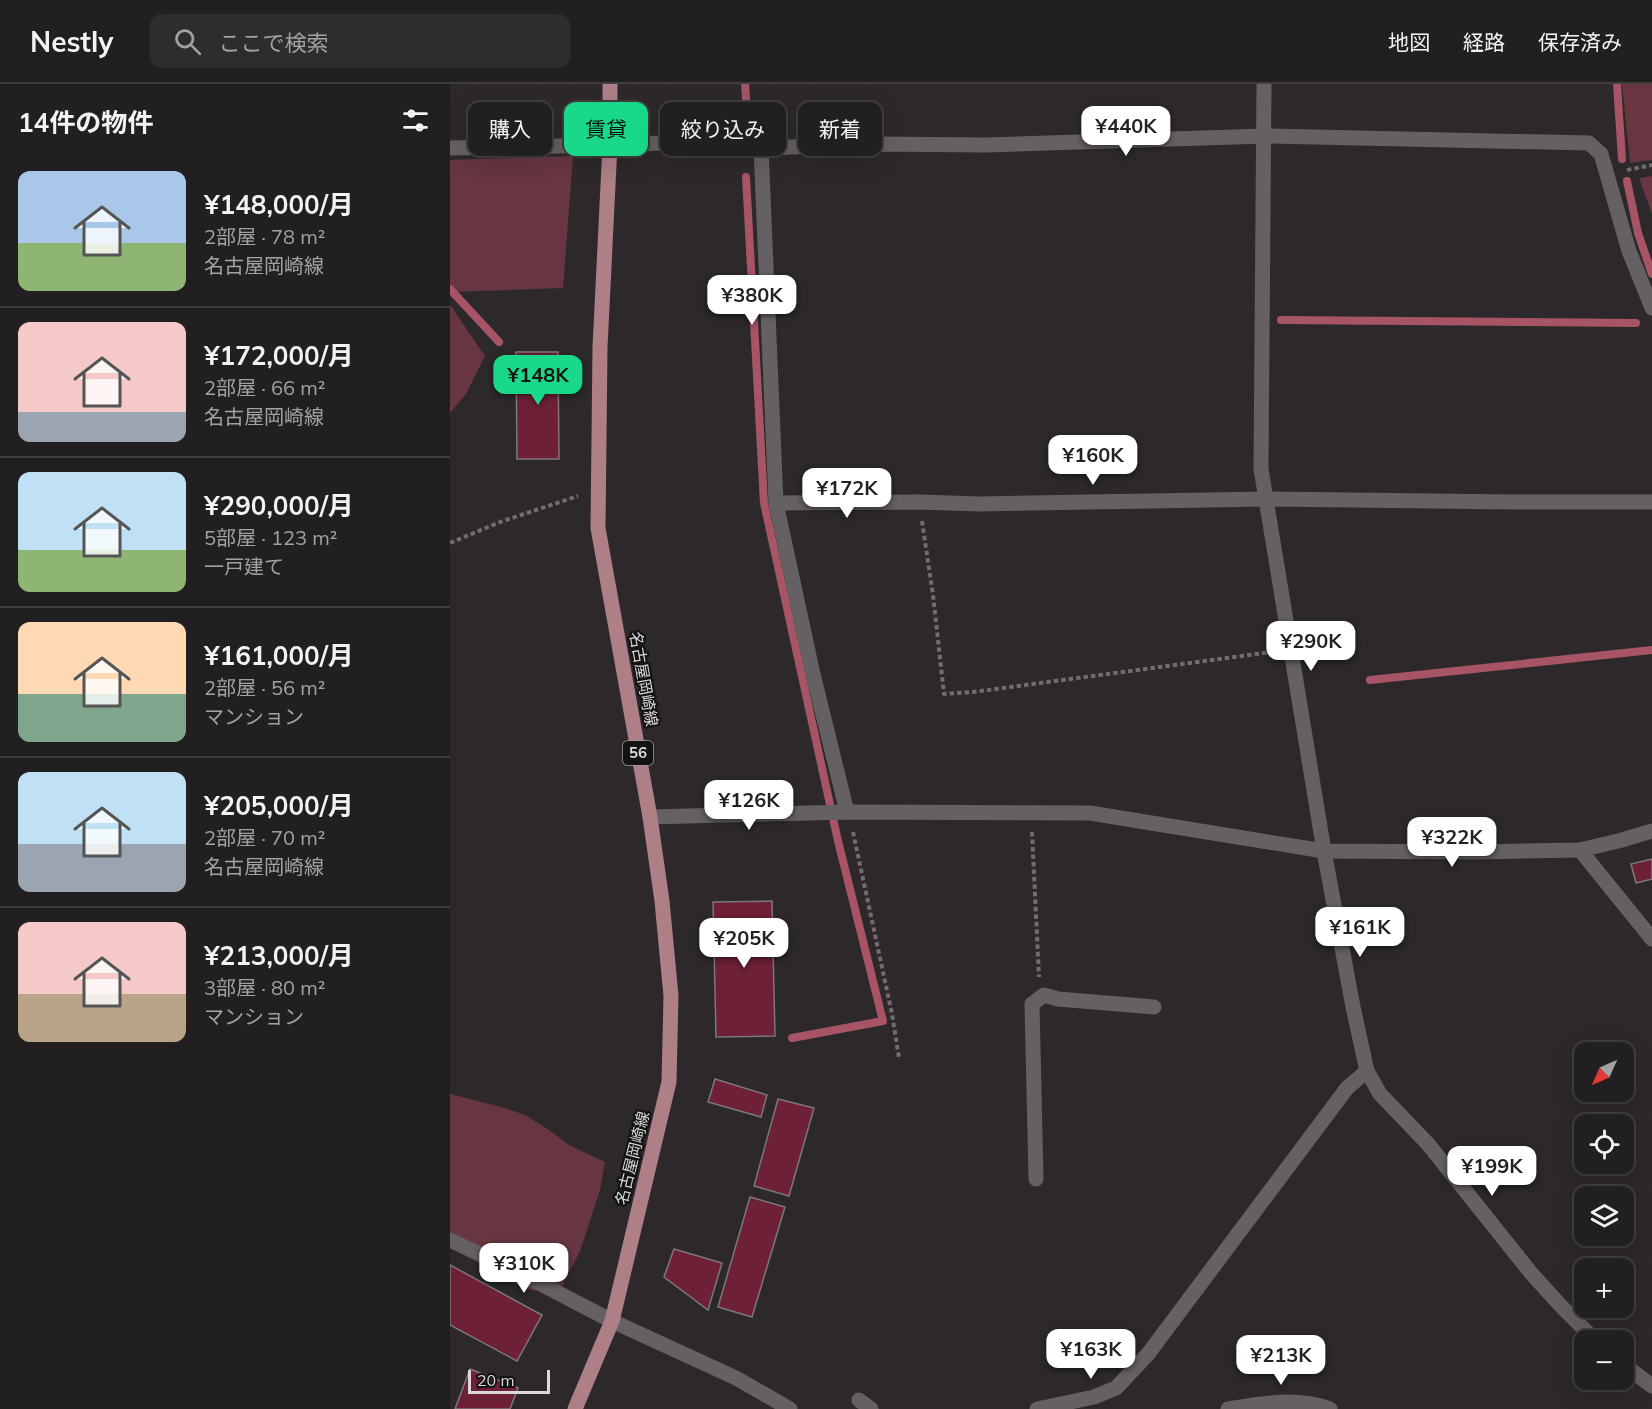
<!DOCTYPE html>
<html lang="ja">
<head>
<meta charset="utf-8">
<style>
  :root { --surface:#221f20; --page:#2e2c2d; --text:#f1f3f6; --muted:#a2a2a5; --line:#3f3d3e; --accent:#19d989 }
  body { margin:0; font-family:Mulish,"Noto Sans JP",sans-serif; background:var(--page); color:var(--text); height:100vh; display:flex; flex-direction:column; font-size:22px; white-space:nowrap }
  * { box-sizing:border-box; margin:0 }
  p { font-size:20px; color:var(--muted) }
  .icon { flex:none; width:33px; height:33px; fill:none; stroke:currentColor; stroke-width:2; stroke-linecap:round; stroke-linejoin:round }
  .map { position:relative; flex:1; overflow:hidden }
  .side { display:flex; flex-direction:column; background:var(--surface); width:450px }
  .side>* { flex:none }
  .guide { position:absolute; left:18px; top:18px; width:570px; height:54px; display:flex; gap:12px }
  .needle { width:39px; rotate:225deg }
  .buttons { position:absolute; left:1124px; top:958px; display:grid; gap:12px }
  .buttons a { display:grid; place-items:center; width:60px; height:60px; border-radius:12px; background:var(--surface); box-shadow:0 6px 24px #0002,0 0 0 2px var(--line); font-size:30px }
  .scale { position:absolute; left:18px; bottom:15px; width:82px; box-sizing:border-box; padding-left:6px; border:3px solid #dbd9d9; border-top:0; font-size:16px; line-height:21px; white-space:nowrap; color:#dbd9d9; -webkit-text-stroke:4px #141313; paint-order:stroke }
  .price { position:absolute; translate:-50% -51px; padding:0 14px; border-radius:12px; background:#fff; color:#222; font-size:20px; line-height:39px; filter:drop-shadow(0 2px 3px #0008) }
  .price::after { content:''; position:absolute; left:50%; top:36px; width:18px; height:14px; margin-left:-9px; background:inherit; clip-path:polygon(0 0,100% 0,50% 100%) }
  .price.selected { background:var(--accent); color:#111 }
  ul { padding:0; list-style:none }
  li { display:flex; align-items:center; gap:18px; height:150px; padding:0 18px }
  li+li { border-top:2px solid var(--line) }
  li span { display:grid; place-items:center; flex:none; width:168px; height:120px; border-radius:12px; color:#555 }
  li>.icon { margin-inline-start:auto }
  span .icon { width:72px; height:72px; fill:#fffc; stroke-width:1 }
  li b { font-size:26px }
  h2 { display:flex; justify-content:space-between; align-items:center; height:72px; padding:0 18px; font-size:26px }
  .chip { padding:0 21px; border-radius:12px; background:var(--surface); box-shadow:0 6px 24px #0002,0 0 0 2px var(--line); font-size:21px; line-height:54px }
  .chip.selected { background:var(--accent); color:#111 }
  header { display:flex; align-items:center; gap:36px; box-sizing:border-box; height:84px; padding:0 30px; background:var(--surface); border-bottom:2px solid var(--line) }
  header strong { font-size:28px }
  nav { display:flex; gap:33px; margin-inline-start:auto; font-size:21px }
  .search { width:420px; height:54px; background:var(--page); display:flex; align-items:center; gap:15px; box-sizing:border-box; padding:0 21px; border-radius:12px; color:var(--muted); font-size:22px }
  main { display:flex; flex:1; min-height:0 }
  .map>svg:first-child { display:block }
  .green { fill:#673640 }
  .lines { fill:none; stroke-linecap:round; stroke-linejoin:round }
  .stream { stroke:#a65466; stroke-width:8 }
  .building { fill:#6e2136; stroke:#7c7879; stroke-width:1.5 }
  .path { stroke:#706d6d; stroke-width:4; stroke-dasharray:4.5 3; stroke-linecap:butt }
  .minor { stroke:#656061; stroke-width:15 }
  .tertiary { stroke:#656061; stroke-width:15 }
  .primary { stroke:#ae7f87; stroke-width:15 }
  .labels { text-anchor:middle; stroke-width:4.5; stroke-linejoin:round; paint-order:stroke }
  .shield { fill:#141313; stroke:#9f9e9e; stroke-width:1.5 }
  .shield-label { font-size:15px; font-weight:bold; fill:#dbd9d9 }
  .street-label { font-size:16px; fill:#dbd9d9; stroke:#141313 }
</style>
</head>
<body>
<header>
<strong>Nestly</strong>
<div class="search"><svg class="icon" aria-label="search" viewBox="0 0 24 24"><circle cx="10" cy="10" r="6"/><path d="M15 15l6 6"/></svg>ここで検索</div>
<nav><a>地図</a><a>経路</a><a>保存済み</a></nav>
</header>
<main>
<section class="side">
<h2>14件の物件<svg class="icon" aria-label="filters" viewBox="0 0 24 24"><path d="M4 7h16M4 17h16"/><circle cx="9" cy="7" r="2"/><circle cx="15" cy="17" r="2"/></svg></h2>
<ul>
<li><span style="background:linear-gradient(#a9c7e8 60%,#8fb573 0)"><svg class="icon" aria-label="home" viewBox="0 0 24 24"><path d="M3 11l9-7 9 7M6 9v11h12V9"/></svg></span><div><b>¥148,000/月</b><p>2部屋 · 78 m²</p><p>名古屋岡崎線</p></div></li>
<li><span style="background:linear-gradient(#f6c9c9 75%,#9aa5b1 0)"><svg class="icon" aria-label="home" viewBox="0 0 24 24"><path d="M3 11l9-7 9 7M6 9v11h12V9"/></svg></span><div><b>¥172,000/月</b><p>2部屋 · 66 m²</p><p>名古屋岡崎線</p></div></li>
<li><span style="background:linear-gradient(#bfe0f5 65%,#8fb573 0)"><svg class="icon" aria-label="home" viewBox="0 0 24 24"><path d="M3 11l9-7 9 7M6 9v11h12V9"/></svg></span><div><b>¥290,000/月</b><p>5部屋 · 123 m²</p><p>一戸建て</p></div></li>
<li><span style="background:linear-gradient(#ffd9b3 60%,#7fa58c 0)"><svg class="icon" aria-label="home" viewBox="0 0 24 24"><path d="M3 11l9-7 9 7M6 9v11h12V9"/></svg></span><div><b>¥161,000/月</b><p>2部屋 · 56 m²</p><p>マンション</p></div></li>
<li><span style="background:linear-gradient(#bfe0f5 60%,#9aa5b1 0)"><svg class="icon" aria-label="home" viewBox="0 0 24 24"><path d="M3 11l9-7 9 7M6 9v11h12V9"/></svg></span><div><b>¥205,000/月</b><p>2部屋 · 70 m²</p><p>名古屋岡崎線</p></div></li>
<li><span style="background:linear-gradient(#f6c9c9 60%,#b9a48a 0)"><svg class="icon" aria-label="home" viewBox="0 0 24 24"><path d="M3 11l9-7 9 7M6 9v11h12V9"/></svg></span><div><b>¥213,000/月</b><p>3部屋 · 80 m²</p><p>マンション</p></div></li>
</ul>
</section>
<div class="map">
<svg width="1202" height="1325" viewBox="0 0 1202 1325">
  <rect width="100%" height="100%" fill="#2d292a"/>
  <g class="green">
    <path d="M 1172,0 L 1202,0 L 1202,76 L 1180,79 Z"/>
    <path d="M 123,72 L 113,204 L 0,208 L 0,76 Z"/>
    <path d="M 1202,92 L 1202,130 L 1189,94 Z"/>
    <path d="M 0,221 L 35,272 L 16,310 L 0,329 Z"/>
    <path d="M 0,1010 L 55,1024 L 75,1031 L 99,1046 L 119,1061 L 155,1078 L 150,1106 L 130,1167 L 110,1207 L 96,1208 L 75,1205 L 36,1182 L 0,1164 Z"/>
  </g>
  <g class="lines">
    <g class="stream">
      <path d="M 295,0 L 298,42"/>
      <path d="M 1167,0 L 1172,75"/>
      <path d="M 296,93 L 314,419 L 388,757 L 433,937 L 342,954"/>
      <path d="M 1177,97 L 1188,149 L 1202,190"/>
      <path d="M 0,205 L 49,258"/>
      <path d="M 831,236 L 1186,239"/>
      <path d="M 920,596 L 1202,566"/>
    </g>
  </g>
  <g class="building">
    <path d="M 66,268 L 108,268 L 109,375 L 67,375 Z"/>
    <path d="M 1202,775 L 1202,795 L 1186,799 L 1181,780 Z"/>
    <path d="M 322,817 L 325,952 L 266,953 L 263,818 Z"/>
    <path d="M 265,995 L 317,1011 L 311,1033 L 258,1018 Z"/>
    <path d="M 328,1015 L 364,1024 L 339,1112 L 304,1102 Z"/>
    <path d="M 300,1113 L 335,1123 L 302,1233 L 268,1223 Z"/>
    <path d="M 224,1165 L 272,1179 L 258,1226 L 214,1193 Z"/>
    <path d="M 0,1181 L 92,1231 L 67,1277 L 0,1241 Z"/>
    <path d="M 20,1285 L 68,1304 L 60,1325 L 5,1325 Z"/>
  </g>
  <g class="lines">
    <g class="path">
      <path d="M 1177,86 L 1202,81"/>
      <path d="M 472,437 L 483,511 L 494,610 L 523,608 L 822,568"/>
      <path d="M 0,459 L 50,438 L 128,412"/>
      <path d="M 403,748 L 442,930 L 449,974"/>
      <path d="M 582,748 L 589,893"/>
    </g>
    <g class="minor">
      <path d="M 814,0 L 811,385 L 874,767 L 903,923 L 917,987 L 930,1010 L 978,1060 L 1081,1189 L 1110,1221 L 1146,1257"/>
      <path d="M 0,64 L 160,61 L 236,58 L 311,64 L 426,60 L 536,61 L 815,52 L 1139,59 L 1151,70 L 1179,167 L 1202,224"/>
      <path d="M 311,64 L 326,419 L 363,590 L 397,728"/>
      <path d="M 326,419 L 469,418 L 530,420 L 816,415 L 1063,418 L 1202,418"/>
      <path d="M 1130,766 L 1202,855"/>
      <path d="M 586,1095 L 582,920 L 594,911 L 608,915 L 704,923"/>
      <path d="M 0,1156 L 70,1189 L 162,1237"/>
      <path d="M 1173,1280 L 1202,1302"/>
      <path d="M 409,1316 L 421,1325"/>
      <path d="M 587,1325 L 644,1313 L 666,1304 L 698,1270 L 897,1004 L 917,987"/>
    </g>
    <g class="tertiary">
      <path d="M 200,733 L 397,728 L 640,729 L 874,767 L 1024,768 L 1130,766 L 1172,756 L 1202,747"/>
      <path d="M 162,1237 L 286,1294 L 340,1325"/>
      <path d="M 778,1325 C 812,1319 847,1313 880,1325"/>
    </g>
    <path class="primary" d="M 125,1325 L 162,1237 L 219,998 L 221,912 L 212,817 L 200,733 L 148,444 L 150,263 L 160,61 L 160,0"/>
  </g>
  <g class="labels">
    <rect class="shield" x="173" y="657" width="30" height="24" rx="4.5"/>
    <g class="shield-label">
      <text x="188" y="674">56</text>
    </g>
    <g class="street-label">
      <text transform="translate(194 595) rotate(80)" y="6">名古屋岡崎線</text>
      <text transform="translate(182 1074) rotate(-76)" y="6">名古屋岡崎線</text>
    </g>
  </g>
</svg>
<div class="buttons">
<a><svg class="needle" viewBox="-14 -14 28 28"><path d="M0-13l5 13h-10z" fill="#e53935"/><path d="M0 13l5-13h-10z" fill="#a2a2a5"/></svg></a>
<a><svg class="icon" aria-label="locate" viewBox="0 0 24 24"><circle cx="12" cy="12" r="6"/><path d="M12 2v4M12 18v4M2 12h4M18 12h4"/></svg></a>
<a><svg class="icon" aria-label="layers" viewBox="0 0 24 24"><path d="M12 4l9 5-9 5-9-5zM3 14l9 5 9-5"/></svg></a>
<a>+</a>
<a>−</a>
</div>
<div class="scale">20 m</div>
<b class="price" style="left:676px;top:73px">¥440K</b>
<b class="price" style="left:302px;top:242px">¥380K</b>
<b class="price selected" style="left:88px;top:322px">¥148K</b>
<b class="price" style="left:643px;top:402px">¥160K</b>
<b class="price" style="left:397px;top:435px">¥172K</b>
<b class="price" style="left:861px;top:588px">¥290K</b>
<b class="price" style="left:299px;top:747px">¥126K</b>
<b class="price" style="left:1002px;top:784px">¥322K</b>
<b class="price" style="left:910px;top:874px">¥161K</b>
<b class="price" style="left:294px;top:885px">¥205K</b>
<b class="price" style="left:1042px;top:1113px">¥199K</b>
<b class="price" style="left:74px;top:1210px">¥310K</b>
<b class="price" style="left:641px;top:1296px">¥163K</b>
<b class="price" style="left:831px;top:1302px">¥213K</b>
<div class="guide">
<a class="chip">購入</a>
<a class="chip selected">賃貸</a>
<a class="chip">絞り込み</a>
<a class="chip">新着</a>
</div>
</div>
</main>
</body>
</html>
